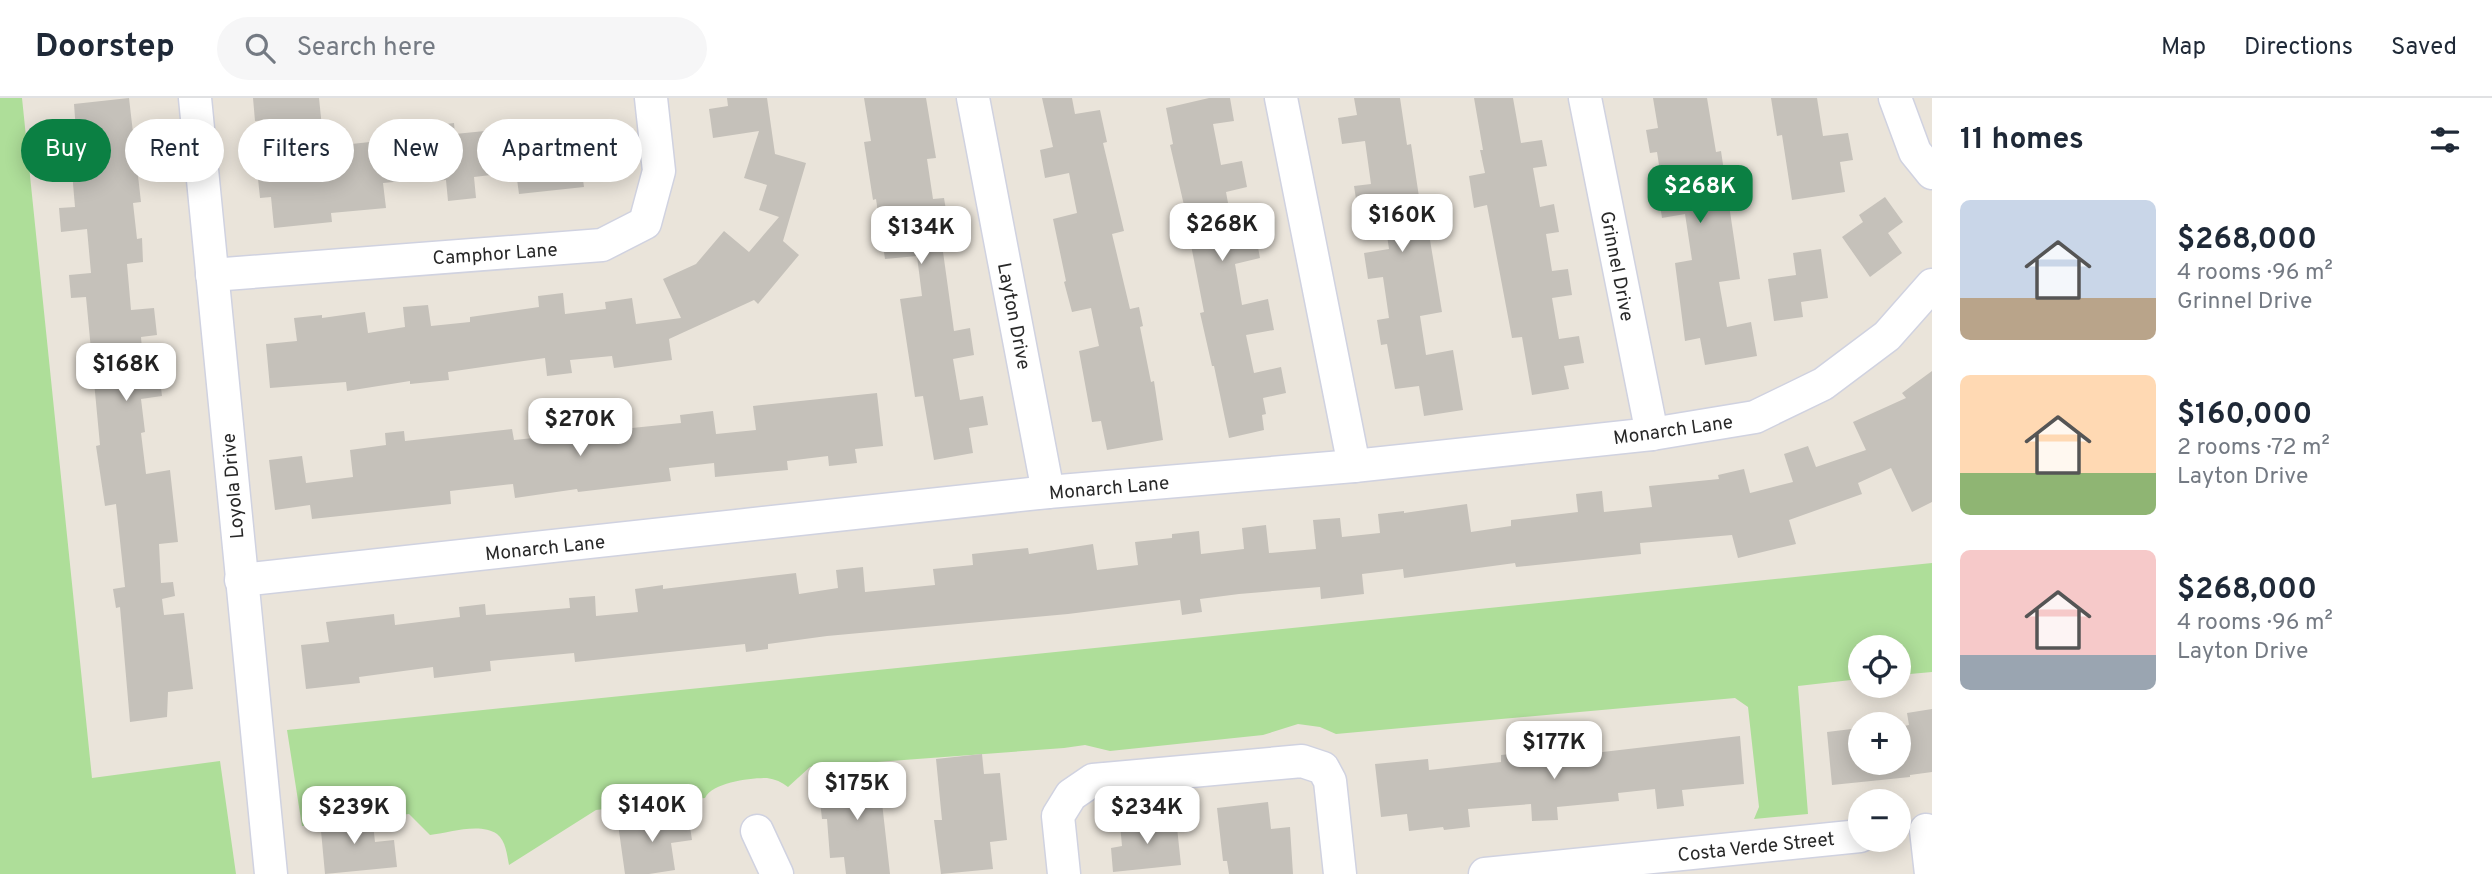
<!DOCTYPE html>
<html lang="en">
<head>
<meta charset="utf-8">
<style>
  :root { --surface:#fff; --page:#f6f6f7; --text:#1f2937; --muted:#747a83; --line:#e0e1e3; --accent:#0b8043 }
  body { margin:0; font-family:Overpass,sans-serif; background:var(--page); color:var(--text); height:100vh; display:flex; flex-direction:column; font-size:26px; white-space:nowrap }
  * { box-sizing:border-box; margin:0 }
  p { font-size:23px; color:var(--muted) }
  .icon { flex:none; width:38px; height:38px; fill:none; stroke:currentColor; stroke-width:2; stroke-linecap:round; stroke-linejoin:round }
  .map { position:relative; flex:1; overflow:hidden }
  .side { display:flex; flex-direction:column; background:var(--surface); width:560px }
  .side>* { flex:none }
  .top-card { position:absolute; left:21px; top:21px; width:665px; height:63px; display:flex; gap:14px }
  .tools { position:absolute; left:1848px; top:537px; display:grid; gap:14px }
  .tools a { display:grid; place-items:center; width:63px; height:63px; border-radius:50%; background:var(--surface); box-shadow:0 4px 18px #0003; font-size:35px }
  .price { position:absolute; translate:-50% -60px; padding:0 16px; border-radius:14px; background:#fff; color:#222; font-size:23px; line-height:46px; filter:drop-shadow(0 2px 4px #0008) }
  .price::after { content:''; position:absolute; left:50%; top:42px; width:21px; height:16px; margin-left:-10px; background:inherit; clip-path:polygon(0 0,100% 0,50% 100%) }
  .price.selected { background:var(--accent); color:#fff }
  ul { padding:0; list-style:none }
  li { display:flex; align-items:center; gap:21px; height:175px; padding:0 28px }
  li span { display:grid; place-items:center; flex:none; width:196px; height:140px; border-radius:10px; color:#555 }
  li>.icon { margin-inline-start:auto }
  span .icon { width:84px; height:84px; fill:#fffc; stroke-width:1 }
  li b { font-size:30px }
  h2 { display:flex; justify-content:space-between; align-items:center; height:84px; padding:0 28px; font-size:30px }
  .chip { padding:0 24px; border-radius:32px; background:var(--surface); box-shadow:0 4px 18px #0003; font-size:24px; line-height:63px }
  .chip.selected { background:var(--accent); color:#fff }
  header { display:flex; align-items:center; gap:42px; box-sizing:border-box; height:98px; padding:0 35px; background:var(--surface); border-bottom:2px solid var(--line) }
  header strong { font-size:33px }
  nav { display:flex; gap:38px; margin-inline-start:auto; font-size:24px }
  .search { width:490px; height:63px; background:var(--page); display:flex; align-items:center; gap:18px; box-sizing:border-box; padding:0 24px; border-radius:38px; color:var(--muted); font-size:26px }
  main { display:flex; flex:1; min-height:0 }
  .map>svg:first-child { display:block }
  .green { fill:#aede99 }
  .building { fill:#c5c1ba }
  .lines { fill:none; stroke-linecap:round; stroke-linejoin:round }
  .minor-casing { stroke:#d0d2e0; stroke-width:35 }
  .minor { stroke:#fff; stroke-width:32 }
  .labels { text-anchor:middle; stroke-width:6; stroke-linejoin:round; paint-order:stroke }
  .street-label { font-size:19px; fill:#282828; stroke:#fff }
</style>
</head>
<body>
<header>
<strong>Doorstep</strong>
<div class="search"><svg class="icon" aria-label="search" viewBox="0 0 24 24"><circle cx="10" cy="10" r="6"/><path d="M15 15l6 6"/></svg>Search here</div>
<nav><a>Map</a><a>Directions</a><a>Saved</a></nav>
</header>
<main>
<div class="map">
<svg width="1932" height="776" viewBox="0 0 1932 776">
  <rect width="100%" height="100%" fill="#eae4da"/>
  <g class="green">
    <path d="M 0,0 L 22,0 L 92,680 L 220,663 L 236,776 L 0,776 Z"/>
    <path d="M 1932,465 L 1932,574 L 1899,577 L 1899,550 L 1860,550 L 1860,581 L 1798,588 L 1808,716 L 1754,721 L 1759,709 L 1748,609 L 1735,600 L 1336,636 L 1320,629 L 1298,626 L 1263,637 L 1110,653 L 1085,647 L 1064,650 L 810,669 L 788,689 C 782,684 775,681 767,680 C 751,680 713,684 705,700 L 596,712 L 509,767 C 507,757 506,743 497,736 C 480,724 448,735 430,737 L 409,716 L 302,728 L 287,632 Z"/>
  </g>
  <g class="building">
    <path d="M 129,0 L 141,104 L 133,105 L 137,141 L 142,140 L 143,164 L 127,166 L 131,212 L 154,210 L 157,237 L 141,239 L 144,276 L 159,274 L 162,298 L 141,301 L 145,334 L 141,335 L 146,376 L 170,372 L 178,444 L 159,446 L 161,485 L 173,484 L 175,498 L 162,501 L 164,517 L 184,515 L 193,591 L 168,594 L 167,619 L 130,624 L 120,509 L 116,510 L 113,491 L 125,489 L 116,406 L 105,408 L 96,348 L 100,347 L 86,199 L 71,200 L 69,177 L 91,175 L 87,131 L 61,134 L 59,110 L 75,109 L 72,74 L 79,73 L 74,6 Z"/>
    <path d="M 253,0 L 319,0 L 324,49 L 416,39 L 415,30 L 454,25 L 455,36 L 604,21 L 609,64 L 581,68 L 584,89 L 519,96 L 516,74 L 474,79 L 476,100 L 448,103 L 446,82 L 425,84 L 425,81 L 383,85 L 386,110 L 331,115 L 332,124 L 274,130 L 271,99 L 260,100 L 257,71 L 277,69 L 273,22 L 255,23 Z"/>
    <path d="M 727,0 L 767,0 L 775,56 L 806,65 L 783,143 L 799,157 L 758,206 L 754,202 L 669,241 L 672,262 L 614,270 L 612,258 L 570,262 L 572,275 L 547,278 L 545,260 L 448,274 L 449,282 L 410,286 L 410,283 L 347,293 L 346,284 L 270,290 L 266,246 L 297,243 L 294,220 L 322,217 L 322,220 L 365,214 L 368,235 L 405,229 L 403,209 L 428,207 L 431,228 L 470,224 L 470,219 L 539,209 L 538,198 L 563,195 L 565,216 L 606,211 L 605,204 L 632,200 L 636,226 L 681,220 L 663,181 L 696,166 L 724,133 L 749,154 L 779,119 L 759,112 L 767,87 L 744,80 L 759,33 L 713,40 L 709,11 L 728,8 Z"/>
    <path d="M 864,0 L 926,0 L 936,60 L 927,61 L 933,101 L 944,100 L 948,124 L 939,125 L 954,233 L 970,230 L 974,257 L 953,261 L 960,302 L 983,298 L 988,327 L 969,330 L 973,355 L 934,362 L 923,298 L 915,299 L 900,201 L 922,198 L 917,158 L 885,161 L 876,101 L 873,102 L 864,44 L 871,43 Z"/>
    <path d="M 1042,0 L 1072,0 L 1075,16 L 1100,12 L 1107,44 L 1103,45 L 1124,133 L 1112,136 L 1130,211 L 1139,209 L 1143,228 L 1140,229 L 1151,284 L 1154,283 L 1163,342 L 1107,352 L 1101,323 L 1092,324 L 1079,253 L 1099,248 L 1091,210 L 1072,214 L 1064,184 L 1066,183 L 1053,121 L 1077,115 L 1069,75 L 1045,80 L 1040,52 L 1053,49 Z"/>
    <path d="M 1209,0 L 1230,0 L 1234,23 L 1213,26 L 1221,67 L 1242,63 L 1247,89 L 1226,94 L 1234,138 L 1255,134 L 1260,160 L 1235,166 L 1242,207 L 1268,201 L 1274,232 L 1246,237 L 1254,275 L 1281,269 L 1286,295 L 1263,300 L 1266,316 L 1262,317 L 1264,332 L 1229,340 L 1214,268 L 1212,268 L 1200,215 L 1204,214 L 1191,147 L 1193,146 L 1170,47 L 1173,46 L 1166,10 Z"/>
    <path d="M 1354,0 L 1400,0 L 1407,47 L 1411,46 L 1421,112 L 1425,112 L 1442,214 L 1420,218 L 1426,257 L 1453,252 L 1463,312 L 1424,318 L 1419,288 L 1395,291 L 1387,246 L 1381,247 L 1377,222 L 1389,220 L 1383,179 L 1368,181 L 1364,155 L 1389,151 L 1383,110 L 1358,114 L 1354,88 L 1371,86 L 1365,43 L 1342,46 L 1338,20 L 1357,17 Z"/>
    <path d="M 1474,0 L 1513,0 L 1521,45 L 1542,42 L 1547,68 L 1533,70 L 1540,109 L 1554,106 L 1559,134 L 1546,136 L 1552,173 L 1568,171 L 1572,197 L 1552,200 L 1559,241 L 1579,238 L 1584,265 L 1564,268 L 1569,291 L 1532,297 L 1522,239 L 1512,240 L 1487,107 L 1474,110 L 1469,78 L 1485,75 L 1480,52 L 1483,52 Z"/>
    <path d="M 1653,0 L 1707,0 L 1716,54 L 1721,53 L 1740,181 L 1719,184 L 1727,229 L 1751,224 L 1757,258 L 1705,267 L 1700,240 L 1685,243 L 1675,165 L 1692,162 L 1685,116 L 1662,120 L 1658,93 L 1663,93 L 1657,54 L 1650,55 L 1646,32 L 1658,30 Z"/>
    <path d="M 1771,0 L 1817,0 L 1823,38 L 1848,35 L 1853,62 L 1840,64 L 1845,94 L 1792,102 L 1782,37 L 1777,38 Z"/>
    <path d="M 1885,99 L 1903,124 L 1888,135 L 1902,155 L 1870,179 L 1842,139 L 1863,124 L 1859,117 Z"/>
    <path d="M 1821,151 L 1828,200 L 1801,204 L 1803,219 L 1774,223 L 1768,181 L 1796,177 L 1793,155 Z"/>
    <path d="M 1932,273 L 1932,404 L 1912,414 L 1891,370 L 1858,385 L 1862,396 L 1789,422 L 1796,446 L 1738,460 L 1732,437 L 1640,445 L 1641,456 L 1516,469 L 1515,465 L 1404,480 L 1403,471 L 1362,476 L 1364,496 L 1321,501 L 1320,489 L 1239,496 L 1200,501 L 1202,514 L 1182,517 L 1180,502 L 1068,516 L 827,538 L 768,546 L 768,551 L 746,554 L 745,546 L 575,564 L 574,555 L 490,563 L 491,573 L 434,580 L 433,569 L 359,579 L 360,585 L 306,591 L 301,547 L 329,544 L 326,524 L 394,516 L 395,527 L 460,519 L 459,509 L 485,506 L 486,517 L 570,510 L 569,500 L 595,498 L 596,518 L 638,514 L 635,491 L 663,487 L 663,491 L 796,475 L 799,496 L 838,490 L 836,472 L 863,469 L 865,494 L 935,487 L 933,471 L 973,467 L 972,456 L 1028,450 L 1029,456 L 1093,446 L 1097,472 L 1138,467 L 1135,444 L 1172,440 L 1172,436 L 1199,433 L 1201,456 L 1244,451 L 1242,430 L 1266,427 L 1269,455 L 1316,451 L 1313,422 L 1340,420 L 1342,439 L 1380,435 L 1378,416 L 1404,413 L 1404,415 L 1467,406 L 1471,434 L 1511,428 L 1511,422 L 1578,414 L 1576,396 L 1602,393 L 1604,414 L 1652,409 L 1649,388 L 1719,381 L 1718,377 L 1744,371 L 1750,395 L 1793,384 L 1784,356 L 1808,348 L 1816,369 L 1866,352 L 1853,324 L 1906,300 L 1902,295 Z"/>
    <path d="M 877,295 L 883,348 L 855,351 L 857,365 L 829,368 L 828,358 L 787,363 L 788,372 L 715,379 L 714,365 L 669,370 L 671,383 L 578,394 L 577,391 L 515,400 L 513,386 L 450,393 L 451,406 L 312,421 L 310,407 L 275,412 L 269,362 L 302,358 L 306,385 L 353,379 L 350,352 L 386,347 L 385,335 L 404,333 L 405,343 L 512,331 L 514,342 L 681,325 L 680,317 L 713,313 L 716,336 L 756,332 L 753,308 Z"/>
    <path d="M 1932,611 L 1932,674 L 1910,677 L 1910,679 L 1832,687 L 1827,634 L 1860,630 L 1860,665 L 1899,665 L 1899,629 L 1909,627 L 1907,615 Z"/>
    <path d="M 1740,638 L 1744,686 L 1682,692 L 1684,708 L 1657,711 L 1655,691 L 1618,695 L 1619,703 L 1557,709 L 1558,722 L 1532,723 L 1531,706 L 1468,711 L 1470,729 L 1444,732 L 1443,729 L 1409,733 L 1407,716 L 1381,719 L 1375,666 L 1428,661 L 1429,672 L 1501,664 L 1501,657 L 1550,652 L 1551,660 Z"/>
    <path d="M 982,656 L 984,676 L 1000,675 L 1007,742 L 990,744 L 993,771 L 941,776 L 934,722 L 942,722 L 936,661 Z"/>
    <path d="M 878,669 L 890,776 L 846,776 L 844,759 L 830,760 L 827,721 L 822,721 L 819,694 L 839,692 L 837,673 Z"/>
    <path d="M 1268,704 L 1271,731 L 1290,729 L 1293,776 L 1229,776 L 1227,763 L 1223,763 L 1217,710 Z"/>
    <path d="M 688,716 L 692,742 L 671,745 L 675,772 L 649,776 L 625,776 L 618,726 Z"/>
    <path d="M 372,717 L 375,744 L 394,742 L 397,769 L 325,776 L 320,722 Z"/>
    <path d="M 1176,720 L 1181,767 L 1113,774 L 1111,750 L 1122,748 L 1120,726 Z"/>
  </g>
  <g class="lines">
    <defs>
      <g id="minor">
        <path d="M 195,0 L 271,776"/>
        <path d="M 973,0 L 1048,394"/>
        <path d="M 1281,0 L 1354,368"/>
        <path d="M 1585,0 L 1652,336"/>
        <path d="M 1895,0 L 1915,54 L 1932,75"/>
        <path d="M 212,177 L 602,147 L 645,125 L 659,73 L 651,0"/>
        <path d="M 241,482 L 1048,394 L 1354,368 L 1652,336 L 1755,319 L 1823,286 L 1887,238 L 1932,187"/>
        <path d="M 1926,732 L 1931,776"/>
        <path d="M 757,733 L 777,776"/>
        <path d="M 1064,776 L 1058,718 L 1071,697 L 1093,682 L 1302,663 L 1323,670 L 1330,683 L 1340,776"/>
        <path d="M 1485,776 L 1860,738"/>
      </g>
    </defs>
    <use href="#minor" class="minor-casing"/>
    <use href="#minor" class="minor"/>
  </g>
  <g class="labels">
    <g class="street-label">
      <text transform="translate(495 155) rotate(-4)" y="7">Camphor Lane</text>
      <text transform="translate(1618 168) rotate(79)" y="7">Grinnel Drive</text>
      <text transform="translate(1015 218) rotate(79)" y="7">Layton Drive</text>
      <text transform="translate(1673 331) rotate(-8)" y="7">Monarch Lane</text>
      <text transform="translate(232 388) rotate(-95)" y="7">Loyola Drive</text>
      <text transform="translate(1109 389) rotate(-5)" y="7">Monarch Lane</text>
      <text transform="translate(545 449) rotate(-6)" y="7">Monarch Lane</text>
      <text transform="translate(1756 748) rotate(-6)" y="7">Costa Verde Street</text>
    </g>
  </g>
</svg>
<div class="tools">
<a><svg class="icon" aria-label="locate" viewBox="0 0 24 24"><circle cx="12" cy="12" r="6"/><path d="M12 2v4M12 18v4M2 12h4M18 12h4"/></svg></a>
<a>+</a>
<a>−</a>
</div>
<b class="price selected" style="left:1700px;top:127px">$268K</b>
<b class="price" style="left:1402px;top:156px">$160K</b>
<b class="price" style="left:1222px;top:165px">$268K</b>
<b class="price" style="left:921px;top:168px">$134K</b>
<b class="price" style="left:126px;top:305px">$168K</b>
<b class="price" style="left:580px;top:360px">$270K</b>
<b class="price" style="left:1554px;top:683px">$177K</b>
<b class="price" style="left:857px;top:724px">$175K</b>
<b class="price" style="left:652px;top:746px">$140K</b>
<b class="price" style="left:354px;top:748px">$239K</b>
<b class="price" style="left:1147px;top:748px">$234K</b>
<div class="top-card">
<a class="chip selected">Buy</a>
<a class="chip">Rent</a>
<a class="chip">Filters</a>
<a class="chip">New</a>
<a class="chip">Apartment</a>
</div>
</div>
<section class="side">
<h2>11 homes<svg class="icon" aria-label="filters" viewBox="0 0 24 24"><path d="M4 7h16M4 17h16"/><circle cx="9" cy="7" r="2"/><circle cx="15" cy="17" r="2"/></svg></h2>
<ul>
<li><span style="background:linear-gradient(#c9d6e8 70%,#b9a48a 0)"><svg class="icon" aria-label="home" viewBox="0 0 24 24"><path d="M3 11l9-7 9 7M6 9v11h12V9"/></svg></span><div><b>$268,000</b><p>4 rooms · 96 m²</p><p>Grinnel Drive</p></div></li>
<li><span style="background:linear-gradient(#ffd9b3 70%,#8fb573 0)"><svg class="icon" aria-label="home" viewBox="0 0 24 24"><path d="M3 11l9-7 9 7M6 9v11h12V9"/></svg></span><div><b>$160,000</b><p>2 rooms · 72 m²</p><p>Layton Drive</p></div></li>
<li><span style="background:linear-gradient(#f6c9c9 75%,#9aa5b1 0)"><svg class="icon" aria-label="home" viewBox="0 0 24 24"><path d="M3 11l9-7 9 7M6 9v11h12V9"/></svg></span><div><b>$268,000</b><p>4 rooms · 96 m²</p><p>Layton Drive</p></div></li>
</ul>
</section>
</main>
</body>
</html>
